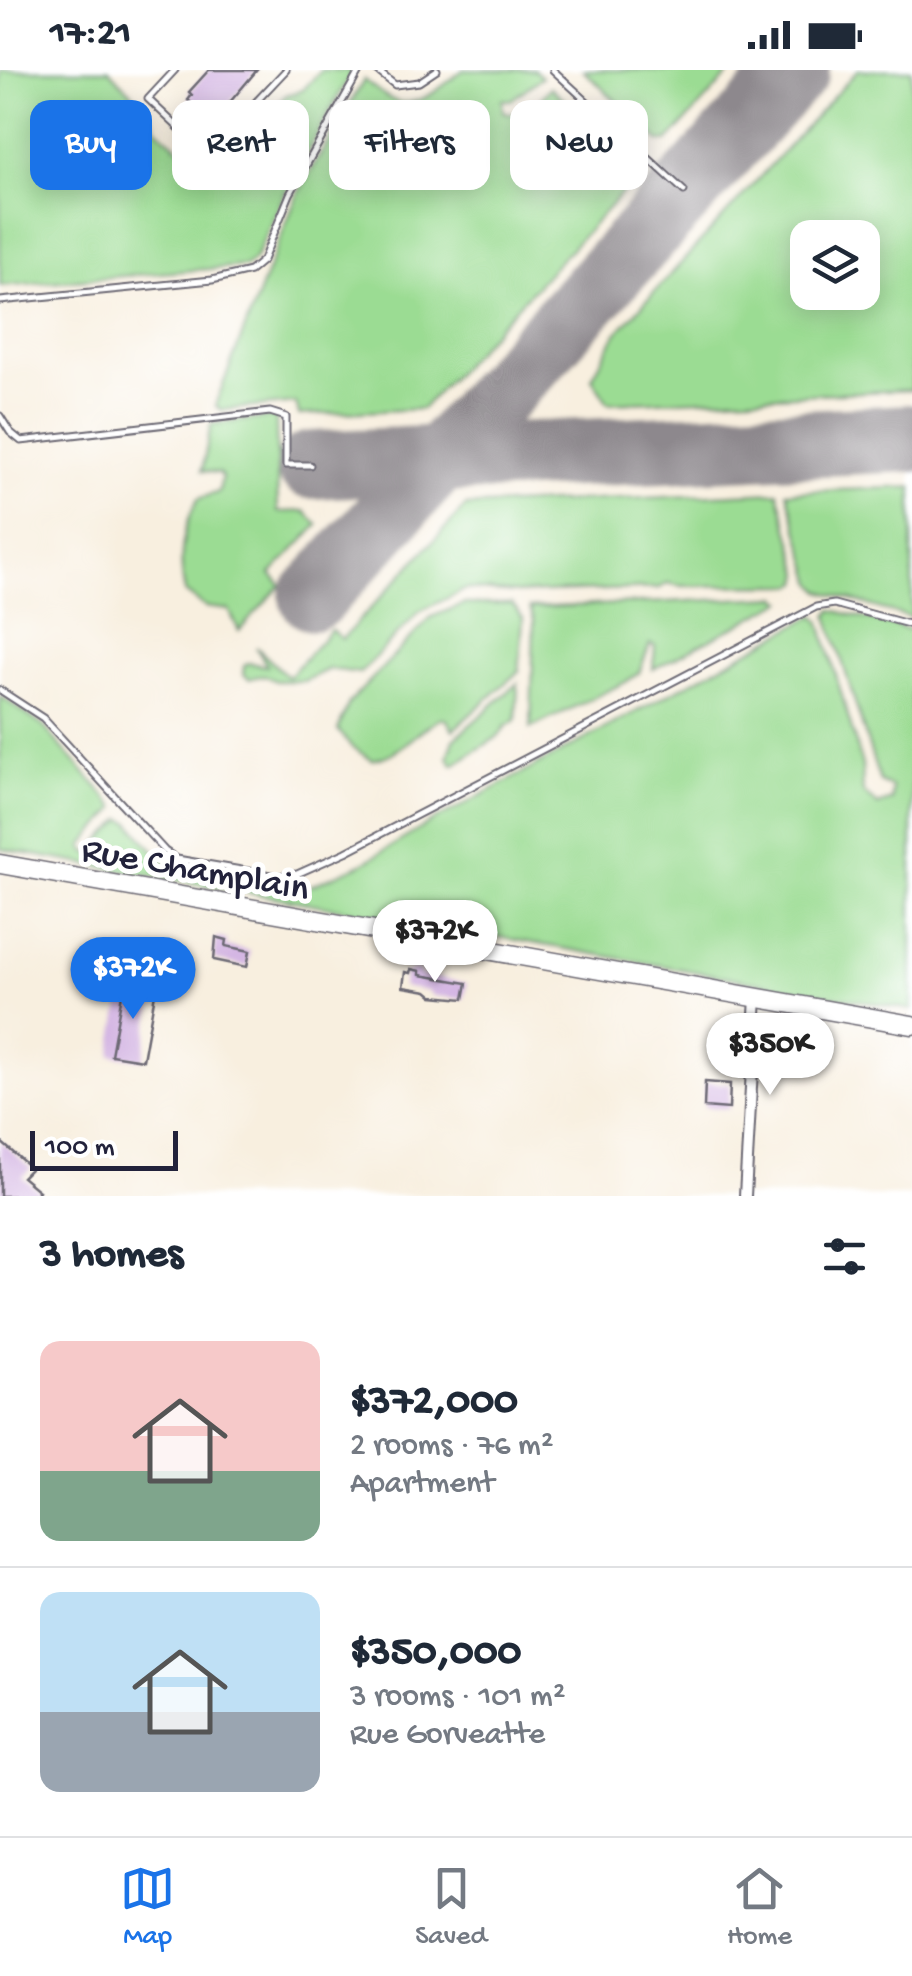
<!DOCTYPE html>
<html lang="en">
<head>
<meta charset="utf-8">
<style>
  :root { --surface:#fff; --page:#f2f2f3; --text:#1f2937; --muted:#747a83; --line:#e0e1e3; --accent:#1a73e8 }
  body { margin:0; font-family:"Gochi Hand",sans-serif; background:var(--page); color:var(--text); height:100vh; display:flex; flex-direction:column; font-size:38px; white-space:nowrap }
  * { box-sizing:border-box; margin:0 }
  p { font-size:32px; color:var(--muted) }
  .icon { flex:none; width:55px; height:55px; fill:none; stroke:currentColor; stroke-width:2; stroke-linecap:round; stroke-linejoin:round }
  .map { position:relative; height:1126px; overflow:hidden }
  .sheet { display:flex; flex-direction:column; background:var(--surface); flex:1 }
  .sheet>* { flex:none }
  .guide { position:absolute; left:30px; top:30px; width:852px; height:90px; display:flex; gap:20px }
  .fabs { position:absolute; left:790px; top:150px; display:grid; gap:20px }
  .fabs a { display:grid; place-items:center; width:90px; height:90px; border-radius:20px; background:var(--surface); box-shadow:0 5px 25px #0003; font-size:50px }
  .scale { position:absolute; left:30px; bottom:25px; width:148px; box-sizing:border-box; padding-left:10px; border:5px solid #22223b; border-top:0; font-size:28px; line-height:35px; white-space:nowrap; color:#22223b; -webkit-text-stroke:8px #fff; paint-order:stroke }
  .price { position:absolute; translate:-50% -85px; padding:0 22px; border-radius:35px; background:#fff; color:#222; font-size:32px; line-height:65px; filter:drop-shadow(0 2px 5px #0008) }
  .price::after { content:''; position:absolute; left:50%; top:60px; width:30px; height:22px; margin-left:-15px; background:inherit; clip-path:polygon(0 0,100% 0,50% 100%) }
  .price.active { background:var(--accent); color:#fff }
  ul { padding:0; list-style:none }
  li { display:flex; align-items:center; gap:30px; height:250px; padding:0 40px }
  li+li { border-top:2px solid var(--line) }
  li span { display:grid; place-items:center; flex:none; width:280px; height:200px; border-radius:20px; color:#555 }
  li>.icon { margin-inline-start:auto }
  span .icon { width:120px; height:120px; fill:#fffc; stroke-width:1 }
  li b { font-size:42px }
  h2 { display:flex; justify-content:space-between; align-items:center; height:120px; padding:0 40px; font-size:42px }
  .tag { padding:0 35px; border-radius:20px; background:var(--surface); box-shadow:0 5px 25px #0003; font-size:35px; line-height:90px }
  .tag.active { background:var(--accent); color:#fff }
  .status { display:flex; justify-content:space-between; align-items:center; height:70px; padding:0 50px; background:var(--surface); direction:ltr }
  .status svg { height:28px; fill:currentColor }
  .dock { display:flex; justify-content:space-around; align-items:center; height:140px; border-top:2px solid var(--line); background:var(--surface); font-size:28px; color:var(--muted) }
  .dock a { display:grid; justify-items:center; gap:5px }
  .dock .active { color:var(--accent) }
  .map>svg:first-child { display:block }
  .green { fill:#9bdc93; stroke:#5e7f67; stroke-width:2.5; fill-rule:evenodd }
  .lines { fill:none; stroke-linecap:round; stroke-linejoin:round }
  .runway { stroke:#8d888d; stroke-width:68 }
  .building { fill:#d4b6e3 }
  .lane-casing { stroke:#6d6a74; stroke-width:9 }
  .street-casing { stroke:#6d6a74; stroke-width:14 }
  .primary-casing { stroke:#6d6a74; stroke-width:21 }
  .lane { stroke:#fff; stroke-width:5 }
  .street { stroke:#fff; stroke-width:10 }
  .primary { stroke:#fff; stroke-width:18 }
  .labels { text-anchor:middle; stroke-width:10; stroke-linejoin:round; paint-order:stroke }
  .street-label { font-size:38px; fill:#22223b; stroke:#fff }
</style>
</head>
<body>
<div class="status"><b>17:21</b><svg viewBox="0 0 49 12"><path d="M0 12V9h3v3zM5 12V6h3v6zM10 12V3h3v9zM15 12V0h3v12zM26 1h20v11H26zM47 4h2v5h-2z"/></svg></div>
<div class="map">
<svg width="912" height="1126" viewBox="0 0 912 1126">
  <rect width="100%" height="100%" fill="#fff"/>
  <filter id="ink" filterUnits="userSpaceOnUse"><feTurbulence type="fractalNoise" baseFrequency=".01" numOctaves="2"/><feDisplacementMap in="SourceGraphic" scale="20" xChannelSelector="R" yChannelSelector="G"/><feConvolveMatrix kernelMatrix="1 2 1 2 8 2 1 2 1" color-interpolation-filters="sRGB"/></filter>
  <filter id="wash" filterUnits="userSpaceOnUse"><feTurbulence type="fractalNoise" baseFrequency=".0048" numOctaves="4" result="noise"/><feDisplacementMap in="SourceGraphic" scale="40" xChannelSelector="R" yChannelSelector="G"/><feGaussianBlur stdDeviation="2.25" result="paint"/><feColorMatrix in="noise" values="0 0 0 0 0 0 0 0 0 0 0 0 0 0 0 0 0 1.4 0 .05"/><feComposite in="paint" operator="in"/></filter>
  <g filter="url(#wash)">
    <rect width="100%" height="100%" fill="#f8efdf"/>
    <g class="green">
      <path d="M 0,0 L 109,0 L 148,39 L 156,58 L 165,66 L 190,87 L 212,96 L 230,88 L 286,25 L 303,20 L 321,0 L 353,0 L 284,125 L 256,187 L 246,196 L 0,216 Z"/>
      <path d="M 463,0 L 534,0 L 542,7 L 511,30 L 502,30 L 503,42 L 526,45 L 535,37 L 538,45 L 546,51 L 557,41 L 541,29 L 551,17 L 636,97 L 637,107 L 422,339 L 299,345 L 296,333 L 221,340 L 216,336 L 217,330 L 298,123 L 364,10 C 374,17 386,29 398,32 C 421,38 447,12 463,0 Z"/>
      <path d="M 583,0 L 733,0 L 667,72 L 659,71 Z"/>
      <path d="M 858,0 L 912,0 L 912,320 L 608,333 L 592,308 L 616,264 ZM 808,168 L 862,168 L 862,222 L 808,222 Z"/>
      <path d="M 273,347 L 276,349 L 278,442 L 305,441 L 318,455 L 271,504 L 281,515 L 239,561 L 229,540 L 205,537 L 185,522 C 178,490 182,458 198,429 L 219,422 L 222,407 L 219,403 L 202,401 L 211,354 Z"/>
      <path d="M 912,417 L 912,548 L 821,521 L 814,513 L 787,422 Z"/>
      <path d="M 778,422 L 801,503 L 799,513 L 794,515 L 681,516 L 667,513 L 660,518 L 518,523 L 466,519 L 419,542 L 360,603 L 329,599 L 304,611 L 276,611 L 264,605 L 249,609 L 243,604 L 244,596 L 249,593 L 267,596 L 256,577 L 288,607 L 331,560 L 342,569 L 466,436 Z"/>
      <path d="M 778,527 L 784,531 L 653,599 L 655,576 L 650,574 L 639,603 L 626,612 L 531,658 L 534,551 L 530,538 Z"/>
      <path d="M 464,534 L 512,534 L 523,548 L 519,601 L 453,660 L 447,650 L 441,648 C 416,660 402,685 372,690 L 352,677 L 338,660 L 349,633 L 431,547 Z"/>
      <path d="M 832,540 L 912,560 L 912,940 L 0,779 L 0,626 L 43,656 L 116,738 L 83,776 L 87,782 L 94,785 L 98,783 L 98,774 L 123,749 L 130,752 L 163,791 L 176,797 L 291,820 L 310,816 L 360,795 L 430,753 L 815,545 L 820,550 L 862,695 L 863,723 L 878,735 L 892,730 L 892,717 L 880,712 L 828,546 Z"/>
      <path d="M 518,613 L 516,650 L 505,657 L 499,666 L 453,695 L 448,687 L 454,669 Z"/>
    </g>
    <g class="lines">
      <g class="runway">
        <path d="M 310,395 L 912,368"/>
        <path d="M 313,527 L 796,0"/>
      </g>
    </g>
    <g id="blocks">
      <g class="building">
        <path d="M 209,0 L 257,0 L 208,58 L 198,50 L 204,44 L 188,30 L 192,25 L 189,22 Z"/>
        <path d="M 216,867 L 227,870 L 226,876 L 250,881 L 247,897 L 214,890 Z"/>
        <path d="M 411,899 L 420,901 L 420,905 L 467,913 L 464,929 L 433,926 L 427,921 L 403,917 L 405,902 L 410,903 Z"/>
        <path d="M 124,913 L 156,918 L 143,990 L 111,985 Z"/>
        <path d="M 705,1012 L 730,1014 L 729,1039 L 704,1037 Z"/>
        <path d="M 0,1071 L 31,1098 L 22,1107 L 39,1121 L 35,1126 L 0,1126 Z"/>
      </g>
    </g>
  </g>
  <g filter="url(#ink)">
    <use href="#blocks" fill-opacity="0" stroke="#6d6a74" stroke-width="2.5"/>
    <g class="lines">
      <defs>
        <g id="lane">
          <path d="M 175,0 L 148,29 L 199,77 L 218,72 L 286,0"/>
          <path d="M 376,0 L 395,15 L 419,12 L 437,0"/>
          <path d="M 553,0 L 684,121"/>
          <path d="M 0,231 L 212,210 L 250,201 L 263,190 L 290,124 L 360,0"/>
          <path d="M 0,346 L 10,362 L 21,371 L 270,342 L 286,347 L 286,395 L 310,395"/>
          <path d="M 0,620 L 43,648 L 165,781 L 177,789 L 277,806 L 297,804 L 346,782 L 816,537 L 834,534 L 912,555"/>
        </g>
        <path id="street" d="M 745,1126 L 756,927"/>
        <path id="primary" d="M 0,794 L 912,955"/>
      </defs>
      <use href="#lane" class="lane-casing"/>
      <use href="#street" class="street-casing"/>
      <use href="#primary" class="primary-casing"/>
      <use href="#lane" class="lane"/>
      <use href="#street" class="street"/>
      <use href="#primary" class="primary"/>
    </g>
  </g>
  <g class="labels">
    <g class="street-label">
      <text transform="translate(196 796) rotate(10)" y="13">Rue Champlain</text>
    </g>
  </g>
</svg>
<div class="fabs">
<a><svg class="icon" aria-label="layers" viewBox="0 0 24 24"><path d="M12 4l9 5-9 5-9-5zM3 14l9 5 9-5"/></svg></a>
</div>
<div class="scale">100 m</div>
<b class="price" style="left:435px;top:915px">$372K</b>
<b class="price active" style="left:133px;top:952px">$372K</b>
<b class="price" style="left:770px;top:1028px">$350K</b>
<div class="guide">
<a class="tag active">Buy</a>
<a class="tag">Rent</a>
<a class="tag">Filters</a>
<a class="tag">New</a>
</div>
</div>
<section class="sheet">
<h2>3 homes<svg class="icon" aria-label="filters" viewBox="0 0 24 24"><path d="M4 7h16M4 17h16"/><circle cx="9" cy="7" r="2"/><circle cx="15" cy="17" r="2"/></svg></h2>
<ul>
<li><span style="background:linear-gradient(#f6c9c9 65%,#7fa58c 0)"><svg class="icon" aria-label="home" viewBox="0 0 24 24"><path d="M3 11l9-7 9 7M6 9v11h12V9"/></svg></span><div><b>$372,000</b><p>2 rooms · 76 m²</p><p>Apartment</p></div></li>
<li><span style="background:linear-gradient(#bfe0f5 60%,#9aa5b1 0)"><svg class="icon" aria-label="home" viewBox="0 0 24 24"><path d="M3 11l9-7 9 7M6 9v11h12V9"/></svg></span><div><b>$350,000</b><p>3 rooms · 101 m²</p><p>Rue Gorveatte</p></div></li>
</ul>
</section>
<nav class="dock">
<a class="active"><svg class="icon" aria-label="map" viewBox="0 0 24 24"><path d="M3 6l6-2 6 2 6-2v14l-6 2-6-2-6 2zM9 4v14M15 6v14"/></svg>Map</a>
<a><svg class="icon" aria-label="saved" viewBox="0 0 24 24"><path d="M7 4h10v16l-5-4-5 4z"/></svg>Saved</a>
<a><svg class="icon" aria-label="home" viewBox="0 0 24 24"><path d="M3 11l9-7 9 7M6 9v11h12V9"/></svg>Home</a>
</nav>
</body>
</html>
